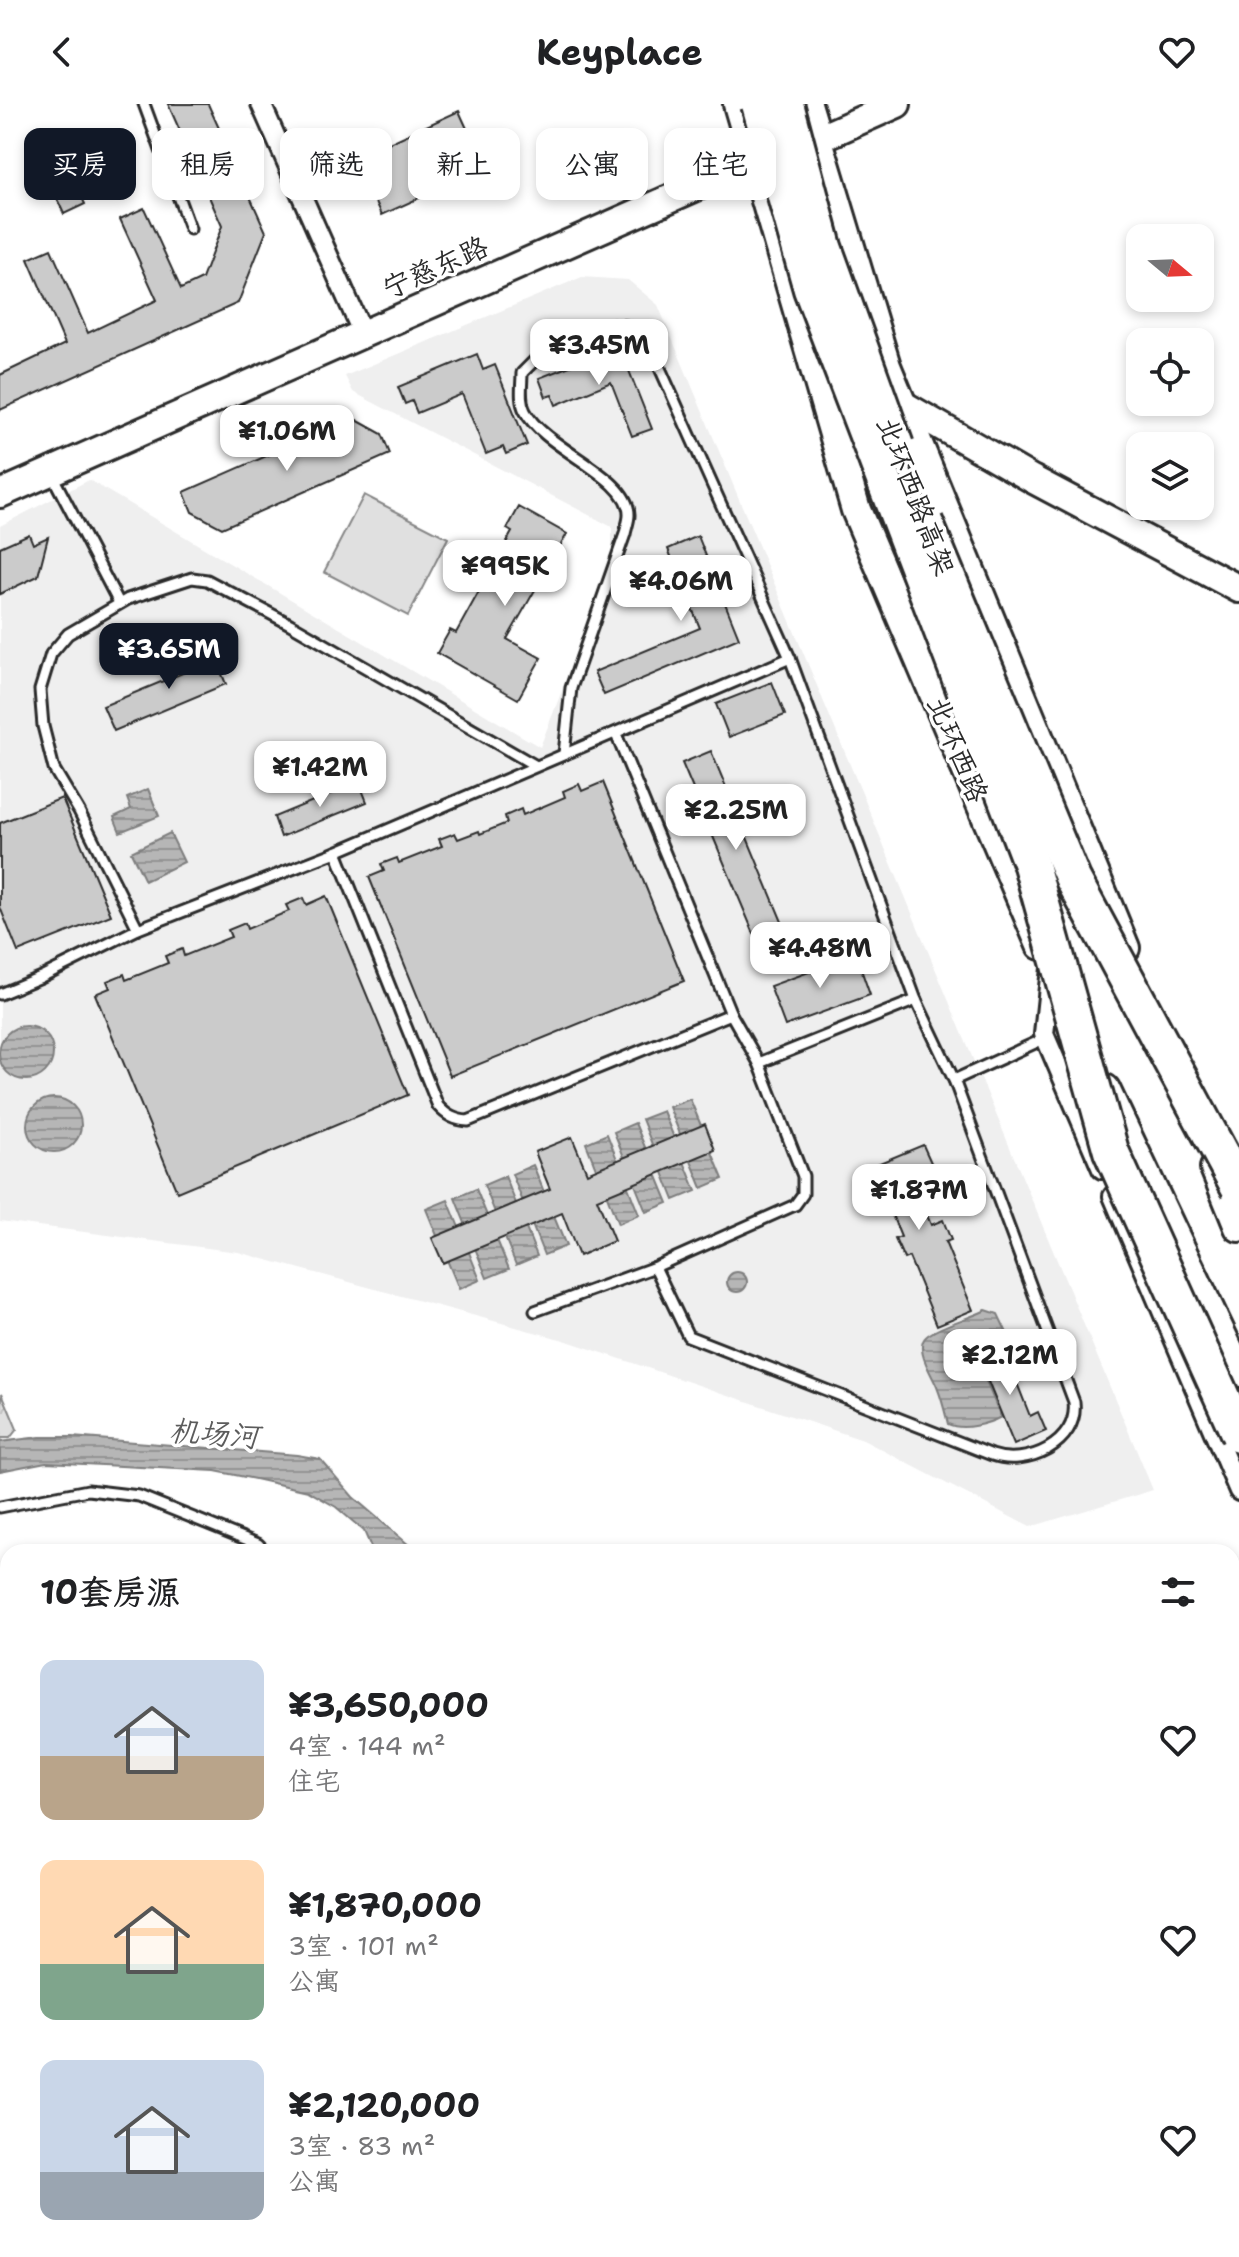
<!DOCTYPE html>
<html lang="zh">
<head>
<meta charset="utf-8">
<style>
  :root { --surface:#fff; --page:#f6f6f6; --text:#202124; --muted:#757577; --accent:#111827 }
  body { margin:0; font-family:"Shantell Sans","LXGW WenKai TC",sans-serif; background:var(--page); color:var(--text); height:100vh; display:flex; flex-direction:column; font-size:30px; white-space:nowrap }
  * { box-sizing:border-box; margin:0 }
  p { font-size:26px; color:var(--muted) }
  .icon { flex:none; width:44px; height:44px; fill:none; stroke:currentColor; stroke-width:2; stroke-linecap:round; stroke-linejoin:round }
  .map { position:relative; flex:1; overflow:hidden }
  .sheet { position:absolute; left:0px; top:1440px; width:1240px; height:714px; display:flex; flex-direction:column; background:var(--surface); border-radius:24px 24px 0 0; box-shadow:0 4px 12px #0003 }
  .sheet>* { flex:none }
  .top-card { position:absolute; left:24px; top:24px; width:800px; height:72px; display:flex; gap:16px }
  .needle { width:52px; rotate:109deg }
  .tools { position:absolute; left:1126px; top:120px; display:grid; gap:16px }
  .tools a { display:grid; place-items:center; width:88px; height:88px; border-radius:16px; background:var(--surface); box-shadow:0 4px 12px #0003; font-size:40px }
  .price { position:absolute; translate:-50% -68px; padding:0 18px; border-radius:16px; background:#fff; color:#222; font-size:26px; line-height:52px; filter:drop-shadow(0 2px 4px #0008) }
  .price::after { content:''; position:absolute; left:50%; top:48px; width:24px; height:18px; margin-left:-12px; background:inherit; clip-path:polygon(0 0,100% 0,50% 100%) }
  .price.on { background:var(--accent); color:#fff }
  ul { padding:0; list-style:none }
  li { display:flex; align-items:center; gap:24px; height:200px; padding:0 40px }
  li span { display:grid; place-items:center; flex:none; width:224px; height:160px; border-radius:16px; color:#555 }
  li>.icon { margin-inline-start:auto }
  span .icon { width:96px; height:96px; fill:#fffc; stroke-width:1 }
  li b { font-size:34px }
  h2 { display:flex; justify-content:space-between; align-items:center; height:96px; padding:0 40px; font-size:34px }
  .chip { padding:0 28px; border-radius:16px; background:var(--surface); box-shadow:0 4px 12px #0003; font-size:28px; line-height:72px }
  .chip.on { background:var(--accent); color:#fff }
  header { display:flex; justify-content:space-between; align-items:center; height:104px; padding:0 40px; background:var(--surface); font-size:36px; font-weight:700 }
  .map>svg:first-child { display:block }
  .built { fill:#efefef }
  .green { fill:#e0e0e0; stroke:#868686; stroke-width:2 }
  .forest { fill:url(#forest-crowns); stroke:#868686; stroke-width:2 }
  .water { fill:url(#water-rules); stroke:#7e7e7e; stroke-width:2 }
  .building { fill:#cbcbcb; stroke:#2b2b2b; stroke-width:2 }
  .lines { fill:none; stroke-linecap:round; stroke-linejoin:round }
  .lane-casing { stroke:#2b2b2b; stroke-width:15 }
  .street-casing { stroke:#2b2b2b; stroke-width:24 }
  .secondary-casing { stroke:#2b2b2b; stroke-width:32 }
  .primary-casing { stroke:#2b2b2b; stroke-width:34 }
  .lane { stroke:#fff; stroke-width:9 }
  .street { stroke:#fff; stroke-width:18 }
  .secondary { stroke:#fff; stroke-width:26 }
  .primary { stroke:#fff; stroke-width:28 }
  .highway-bridge-casing { stroke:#2b2b2b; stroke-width:40; stroke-linecap:butt }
  .highway-bridge { stroke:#fff; stroke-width:34 }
  .labels { text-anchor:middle; stroke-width:7; stroke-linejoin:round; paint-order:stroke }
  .street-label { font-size:28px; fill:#2b2b2b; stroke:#fff }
  .water-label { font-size:30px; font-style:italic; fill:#5c5c5c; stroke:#fff }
</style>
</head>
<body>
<header><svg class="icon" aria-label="back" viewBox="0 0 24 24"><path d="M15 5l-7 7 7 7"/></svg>Keyplace<svg class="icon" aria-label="heart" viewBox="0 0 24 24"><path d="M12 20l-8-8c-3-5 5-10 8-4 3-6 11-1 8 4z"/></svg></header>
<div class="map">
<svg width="1239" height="2153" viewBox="0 0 1239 2153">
  <defs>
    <pattern id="forest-crowns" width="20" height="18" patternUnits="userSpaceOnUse" patternTransform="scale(2)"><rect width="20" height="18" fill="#e0e0e0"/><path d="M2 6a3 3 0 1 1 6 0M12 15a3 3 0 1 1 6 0" fill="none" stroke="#c0c0c0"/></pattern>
    <pattern id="water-rules" width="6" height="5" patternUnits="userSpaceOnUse" patternTransform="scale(2)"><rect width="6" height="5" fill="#b6b6b6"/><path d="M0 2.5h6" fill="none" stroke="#949494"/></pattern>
  </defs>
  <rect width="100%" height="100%" fill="#fff"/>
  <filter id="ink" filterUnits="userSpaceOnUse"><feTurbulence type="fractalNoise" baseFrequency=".0125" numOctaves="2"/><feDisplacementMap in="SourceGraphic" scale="16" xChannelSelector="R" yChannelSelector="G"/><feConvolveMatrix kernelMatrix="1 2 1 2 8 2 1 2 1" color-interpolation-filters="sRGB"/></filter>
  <g filter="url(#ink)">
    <path class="built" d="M 582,173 L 628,176 L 658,201 L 1153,1386 L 1030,1423 L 863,1336 L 564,1236 L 238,1148 L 0,1117 L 0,422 L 89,376 L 540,643 L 612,458 L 612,423 L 353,288 L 345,272 Z"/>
    <g class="green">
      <path d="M 364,391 L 448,434 L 408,512 L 324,468 Z"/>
      <path d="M 211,2146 L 1027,2146 L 1034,2153 L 204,2153 Z"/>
    </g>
    <g class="forest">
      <path d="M 2,1289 L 17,1325 L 10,1334 L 0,1334 Z"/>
      <path d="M 1103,2146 L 1154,2146 L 1152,2153 L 1110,2153 Z"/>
    </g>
    <g class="water">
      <path d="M 148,685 L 159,712 L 120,728 L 114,713 L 131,705 L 127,694 Z"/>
      <path d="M 170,729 L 184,758 L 145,777 L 131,748 Z"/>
      <circle cx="26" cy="949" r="27"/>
      <circle cx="54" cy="1021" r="27"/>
      <path d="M 690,995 L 723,1075 L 702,1084 L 669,1003 Z"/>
      <path d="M 663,1007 L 696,1087 L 674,1096 L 642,1015 Z"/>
      <path d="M 635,1019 L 668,1099 L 646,1108 L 614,1028 Z"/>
      <path d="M 607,1030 L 639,1111 L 618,1120 L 586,1039 Z"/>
      <path d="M 533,1061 L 566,1142 L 544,1151 L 512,1070 Z"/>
      <path d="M 505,1072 L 537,1152 L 516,1161 L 484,1081 Z"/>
      <path d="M 476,1085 L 509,1165 L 487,1174 L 455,1094 Z"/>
      <path d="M 448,1096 L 480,1176 L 459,1185 L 426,1105 Z"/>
      <circle cx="737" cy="1178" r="10"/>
      <path d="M 986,1206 L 998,1210 L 1009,1233 L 1004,1239 L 977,1248 L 975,1251 L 1001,1313 C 988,1320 963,1327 948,1320 C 945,1308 942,1295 937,1283 C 932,1270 912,1242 928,1231 C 945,1219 969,1215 986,1206 Z"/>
      <path d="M 40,1333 L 72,1333 L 297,1351 L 320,1355 L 353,1393 L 417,1448 L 373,1448 L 364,1427 L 336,1403 L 308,1387 L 255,1375 L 215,1367 L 46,1358 L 0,1367 L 0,1338 Z"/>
      <path d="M 8,1772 L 8,1861 L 0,1861 L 0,1784 Z"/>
    </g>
    <g class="building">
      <path d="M 168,0 L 208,0 L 266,128 L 238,199 L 0,306 L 0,271 L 65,240 L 28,155 L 51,145 L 88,229 L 157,196 L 120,115 L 144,104 L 181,185 L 202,175 L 222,122 Z"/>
      <path d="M 459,7 L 485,64 L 382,111 L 356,54 Z"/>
      <path d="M 60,46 L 85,100 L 64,110 L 39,56 Z"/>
      <path d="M 608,247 L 614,264 L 626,259 L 652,325 L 632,332 L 611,278 L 556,301 L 552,291 L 546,293 L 539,274 Z"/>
      <path d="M 477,250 L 483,266 L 495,261 L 527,341 L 506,350 L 503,343 L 486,350 L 462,290 L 417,309 L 412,297 L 405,300 L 398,283 Z"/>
      <path d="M 353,314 L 382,330 L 390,350 L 222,424 L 192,408 L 184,388 Z"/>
      <path d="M 519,403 L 567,430 L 507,535 L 541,554 L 518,595 L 437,549 L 450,526 L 456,529 L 512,428 L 507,425 Z"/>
      <path d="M 29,430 L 33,440 L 48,433 L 38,472 L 0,490 L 0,443 Z"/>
      <path d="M 698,432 L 739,534 L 604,591 L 594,568 L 700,524 L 668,445 Z"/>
      <path d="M 210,541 L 226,580 L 114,627 L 103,602 L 190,566 L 184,552 Z"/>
      <path d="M 772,578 L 785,611 L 729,633 L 716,600 Z"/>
      <path d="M 711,647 L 790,837 L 762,849 L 682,659 Z"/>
      <path d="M 359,678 L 367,698 L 281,733 L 274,713 Z"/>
      <path d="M 603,678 L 684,877 L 450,972 L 369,773 L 384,767 L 381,760 L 397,754 L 399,759 L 442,742 L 439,735 L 455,729 L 458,735 L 479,727 L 480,730 L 507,719 L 505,712 L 521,705 L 523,711 L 565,693 L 563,687 L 579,680 L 582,687 Z"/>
      <path d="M 62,694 L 111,811 L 18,848 L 0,803 L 0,719 Z"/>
      <path d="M 326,792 L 408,991 L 177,1088 L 95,890 L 110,884 L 107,877 L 124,870 L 126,876 L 168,859 L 165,852 L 182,845 L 184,852 L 231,833 L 228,826 L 245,819 L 247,825 L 289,807 L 286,801 L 303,794 L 306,801 Z"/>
      <path d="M 856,851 L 870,891 L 785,922 L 770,882 Z"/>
      <path d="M 705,1020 L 715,1046 L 597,1095 L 614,1137 L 579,1152 L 562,1109 L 443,1159 L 432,1134 L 550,1085 L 535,1048 L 572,1033 L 587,1069 Z"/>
      <path d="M 923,1041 L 933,1063 L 911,1072 L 931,1121 L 943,1116 L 951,1136 L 945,1138 L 973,1206 L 937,1221 L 909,1153 L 904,1155 L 895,1135 L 901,1133 L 881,1084 L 862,1092 L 853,1070 Z"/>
      <path d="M 1002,1241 L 1030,1312 L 1038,1308 L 1046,1327 L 1014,1341 L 977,1251 Z"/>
    </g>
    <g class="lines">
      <defs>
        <g id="lane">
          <path d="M 144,0 L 190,125"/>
          <path d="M 52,371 L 119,499"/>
          <path d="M 564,650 L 571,584 L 625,430 C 626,424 629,417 629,411 C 630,372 544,345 525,307 C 519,296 522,281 522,269 L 542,249 L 606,221 L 626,222 L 646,233 L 790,554 L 916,896 L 954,976 L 1074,1298 C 1079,1340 1026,1363 992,1351 L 688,1232 L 655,1163"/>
          <path d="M 336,748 L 438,1002 C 447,1012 455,1016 468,1017 L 731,910"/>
          <path d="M 138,825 L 79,707 L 54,665 L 43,622 L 40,586 L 51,550 L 68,530 L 128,495 L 192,474 L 207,476 L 290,520 L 536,662"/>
          <path d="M 0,890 L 41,873 L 138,825 L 336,748 L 790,554"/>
          <path d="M 759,959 L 916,896"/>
          <path d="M 954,976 L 1046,934"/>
          <path d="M 535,1207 L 655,1163 L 795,1101 L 803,1090 L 803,1072 L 759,959 L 731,910 L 616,630"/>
          <path d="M 0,1403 L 88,1386 L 139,1392 L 258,1440 L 266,1448"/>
          <path d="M 18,2153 L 21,2146"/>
          <path d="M 182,2153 L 188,2146"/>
        </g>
        <g id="street">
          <path d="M 261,0 L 363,230"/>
          <path d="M 1051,864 L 1044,930 L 1102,1065"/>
          <path d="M 1113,1092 L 1239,1387"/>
          <path d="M 0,1895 L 8,1893"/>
          <path d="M 781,2146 L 797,2153"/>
        </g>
        <g id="secondary">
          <path d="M 902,300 L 1032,375 L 1239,485"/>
          <path d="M 0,390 L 753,58 L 818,35 L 897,0"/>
        </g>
        <g id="primary">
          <path d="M 738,0 L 856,406 L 1041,841"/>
          <path d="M 807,0 L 886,262 L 1125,844"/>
          <path d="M 1105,985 L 1239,1268"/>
          <path d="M 1215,1064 L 1239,1123"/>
        </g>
      </defs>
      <use href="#lane" class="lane-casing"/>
      <use href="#street" class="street-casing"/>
      <use href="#secondary" class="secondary-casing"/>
      <use href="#primary" class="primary-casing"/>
      <use href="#lane" class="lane"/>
      <use href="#street" class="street"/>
      <use href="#secondary" class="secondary"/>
      <use href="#primary" class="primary"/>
      <defs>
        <g id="highway-bridge">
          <path d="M 759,0 L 811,185 L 1031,761 L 1111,1047 L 1239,1331"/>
          <path d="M 786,0 L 824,143 L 896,342"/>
          <path d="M 925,418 L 1073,775 L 1239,1084"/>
        </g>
      </defs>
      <use href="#highway-bridge" class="highway-bridge-casing"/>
      <use href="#highway-bridge" class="highway-bridge"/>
    </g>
  </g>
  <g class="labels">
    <g class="street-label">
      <text transform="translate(435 163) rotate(-24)" y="10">宁慈东路</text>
      <text transform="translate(916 392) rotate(69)" y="10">北环西路高架</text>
      <text transform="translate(958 645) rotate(67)" y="10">北环西路</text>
    </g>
    <g class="water-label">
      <text transform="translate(214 1330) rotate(4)" y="10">机场河</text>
    </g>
  </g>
</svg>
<div class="tools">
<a><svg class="needle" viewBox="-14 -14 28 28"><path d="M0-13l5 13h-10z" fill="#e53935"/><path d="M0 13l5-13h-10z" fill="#757577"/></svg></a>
<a><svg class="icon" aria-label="locate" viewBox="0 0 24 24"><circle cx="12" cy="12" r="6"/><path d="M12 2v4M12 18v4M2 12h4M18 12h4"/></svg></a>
<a><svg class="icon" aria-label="layers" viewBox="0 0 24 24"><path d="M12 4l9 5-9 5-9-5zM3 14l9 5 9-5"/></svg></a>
</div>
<b class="price" style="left:599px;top:283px">¥3.45M</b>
<b class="price" style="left:287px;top:369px">¥1.06M</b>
<b class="price" style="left:505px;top:504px">¥995K</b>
<b class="price" style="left:681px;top:519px">¥4.06M</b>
<b class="price on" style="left:169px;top:587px">¥3.65M</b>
<b class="price" style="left:320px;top:705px">¥1.42M</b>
<b class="price" style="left:736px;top:748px">¥2.25M</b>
<b class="price" style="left:820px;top:886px">¥4.48M</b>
<b class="price" style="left:919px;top:1128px">¥1.87M</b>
<b class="price" style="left:1010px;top:1293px">¥2.12M</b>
<div class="top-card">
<a class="chip on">买房</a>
<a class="chip">租房</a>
<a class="chip">筛选</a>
<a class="chip">新上</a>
<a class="chip">公寓</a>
<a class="chip">住宅</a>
</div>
<section class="sheet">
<h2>10套房源<svg class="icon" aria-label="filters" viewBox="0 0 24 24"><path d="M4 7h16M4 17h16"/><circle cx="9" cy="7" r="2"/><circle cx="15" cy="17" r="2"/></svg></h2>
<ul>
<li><span style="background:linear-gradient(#c9d6e8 60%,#b9a48a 0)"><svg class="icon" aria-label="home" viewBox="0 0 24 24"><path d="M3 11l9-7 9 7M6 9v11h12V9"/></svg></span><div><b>¥3,650,000</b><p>4室 · 144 m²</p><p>住宅</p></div><svg class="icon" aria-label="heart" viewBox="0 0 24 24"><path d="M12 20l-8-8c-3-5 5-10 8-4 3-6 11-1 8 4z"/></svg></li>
<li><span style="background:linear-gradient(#ffd9b3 65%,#7fa58c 0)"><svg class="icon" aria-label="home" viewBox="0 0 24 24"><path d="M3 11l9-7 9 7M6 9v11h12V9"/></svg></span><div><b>¥1,870,000</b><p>3室 · 101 m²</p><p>公寓</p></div><svg class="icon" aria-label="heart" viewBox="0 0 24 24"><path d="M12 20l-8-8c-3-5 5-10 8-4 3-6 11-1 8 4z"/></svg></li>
<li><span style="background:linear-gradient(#c9d6e8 70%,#9aa5b1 0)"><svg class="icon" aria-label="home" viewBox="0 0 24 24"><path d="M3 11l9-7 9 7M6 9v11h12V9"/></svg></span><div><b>¥2,120,000</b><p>3室 · 83 m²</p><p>公寓</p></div><svg class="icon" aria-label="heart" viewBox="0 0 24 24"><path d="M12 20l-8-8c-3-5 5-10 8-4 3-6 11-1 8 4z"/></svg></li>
</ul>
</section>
</div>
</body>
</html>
